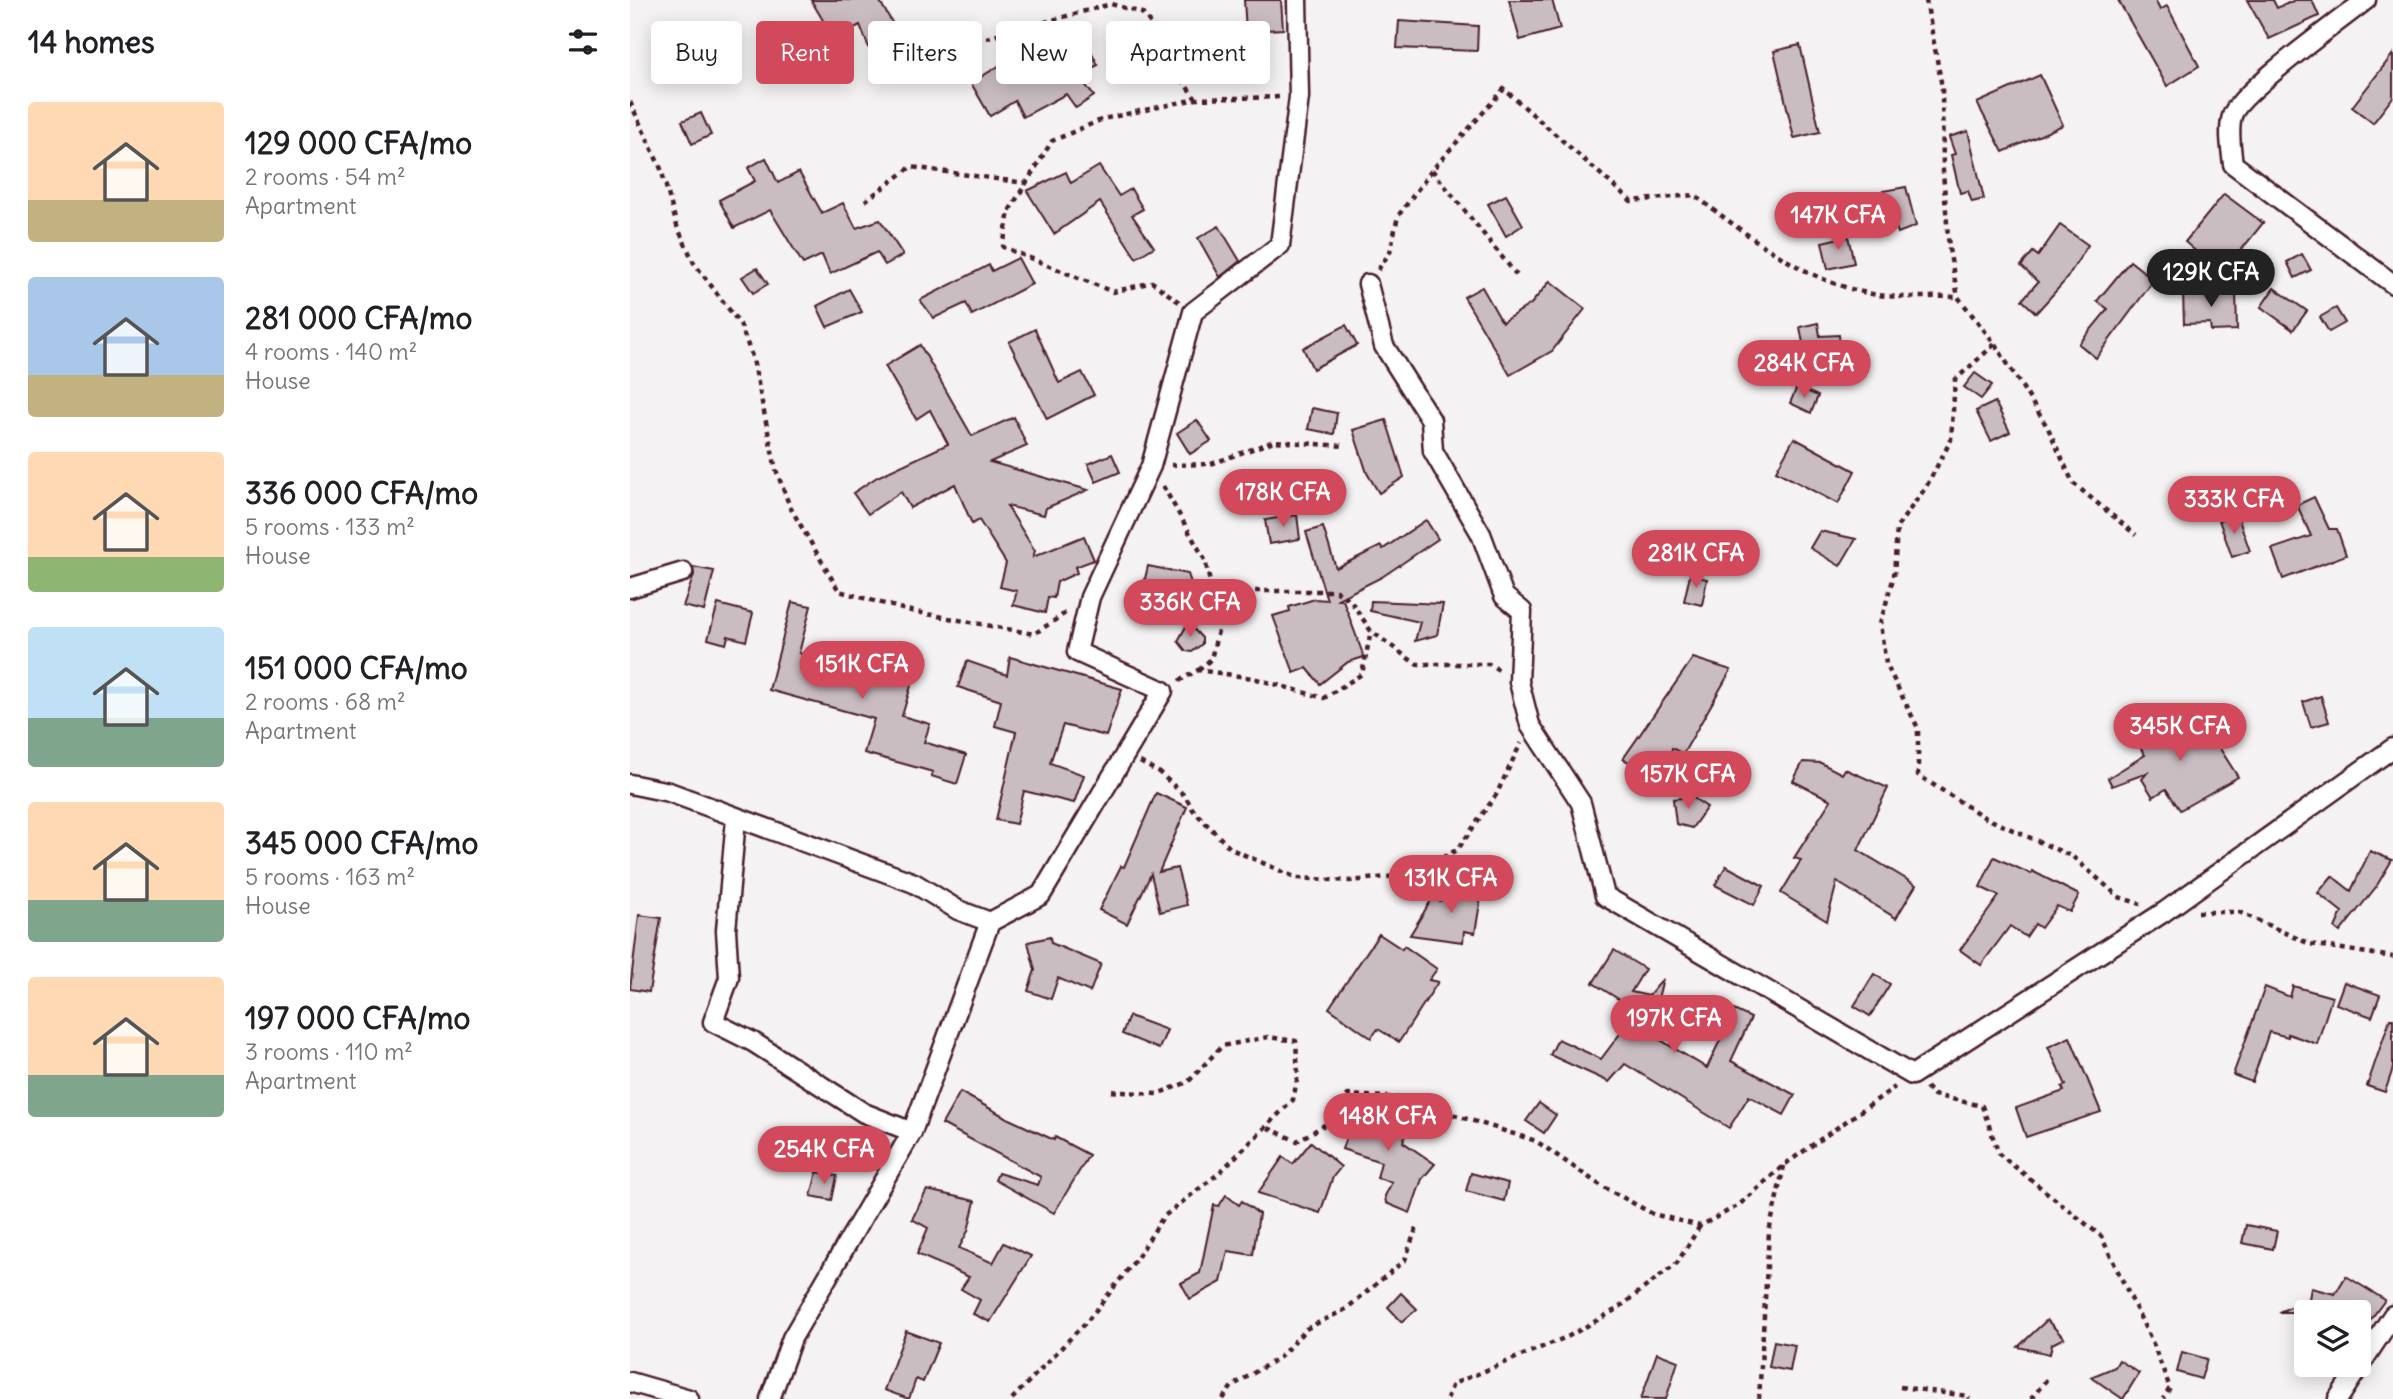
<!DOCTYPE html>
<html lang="en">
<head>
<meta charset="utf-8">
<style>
  :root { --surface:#fff; --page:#f6f6f6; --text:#202124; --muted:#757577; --accent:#d1495b }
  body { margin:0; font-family:Delius,sans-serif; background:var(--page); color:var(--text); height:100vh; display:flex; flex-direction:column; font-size:26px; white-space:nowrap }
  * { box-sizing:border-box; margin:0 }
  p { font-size:23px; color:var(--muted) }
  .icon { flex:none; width:38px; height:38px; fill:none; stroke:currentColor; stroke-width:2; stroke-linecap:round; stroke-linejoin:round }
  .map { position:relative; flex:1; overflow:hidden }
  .panel { display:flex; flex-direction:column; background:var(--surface); width:630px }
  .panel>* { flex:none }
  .banner { position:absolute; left:21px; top:21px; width:665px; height:63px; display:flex; gap:14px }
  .controls { position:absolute; left:1664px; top:1300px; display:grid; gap:14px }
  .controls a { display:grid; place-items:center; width:77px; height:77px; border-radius:7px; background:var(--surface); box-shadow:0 4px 18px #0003; font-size:35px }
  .price { position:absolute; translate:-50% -60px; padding:0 16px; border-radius:24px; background:var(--accent); color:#fff; font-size:23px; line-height:46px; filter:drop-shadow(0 2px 4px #0008) }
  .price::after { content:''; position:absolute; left:50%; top:42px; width:21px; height:16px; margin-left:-10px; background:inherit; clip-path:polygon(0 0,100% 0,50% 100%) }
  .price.selected { background:#222; color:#fff }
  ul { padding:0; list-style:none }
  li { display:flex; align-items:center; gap:21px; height:175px; padding:0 28px }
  li span { display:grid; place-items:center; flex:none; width:196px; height:140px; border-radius:7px; color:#555 }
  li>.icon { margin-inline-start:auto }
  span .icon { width:84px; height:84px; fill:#fffc; stroke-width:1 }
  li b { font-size:30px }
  h2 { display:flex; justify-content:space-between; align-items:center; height:84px; padding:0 28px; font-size:30px }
  .pill { padding:0 24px; border-radius:7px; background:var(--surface); box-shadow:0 4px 18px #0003; font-size:24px; line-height:63px }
  .pill.selected { background:var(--accent); color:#fff }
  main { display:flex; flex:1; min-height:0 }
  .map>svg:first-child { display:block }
  .building { fill:#cabdc1; stroke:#4a1f2b; stroke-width:2 }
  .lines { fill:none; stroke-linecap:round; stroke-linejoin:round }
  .minor-casing { stroke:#4a1f2b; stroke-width:23 }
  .path { stroke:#4a1f2b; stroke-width:4.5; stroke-dasharray:5 5; stroke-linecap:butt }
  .minor { stroke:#fff; stroke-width:18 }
</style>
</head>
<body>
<main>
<section class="panel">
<h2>14 homes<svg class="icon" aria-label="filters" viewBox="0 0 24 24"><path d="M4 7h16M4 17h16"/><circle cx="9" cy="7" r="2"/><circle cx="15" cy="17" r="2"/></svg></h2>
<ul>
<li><span style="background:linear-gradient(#ffd9b3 70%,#c2b280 0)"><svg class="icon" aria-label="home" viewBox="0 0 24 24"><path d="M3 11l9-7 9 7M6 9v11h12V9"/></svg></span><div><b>129 000 CFA/mo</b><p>2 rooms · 54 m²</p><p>Apartment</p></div></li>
<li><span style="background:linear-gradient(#a9c7e8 70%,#c2b280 0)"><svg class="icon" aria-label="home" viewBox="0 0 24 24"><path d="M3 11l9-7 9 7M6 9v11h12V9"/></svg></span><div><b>281 000 CFA/mo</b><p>4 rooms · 140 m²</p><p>House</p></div></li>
<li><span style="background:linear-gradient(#ffd9b3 75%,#8fb573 0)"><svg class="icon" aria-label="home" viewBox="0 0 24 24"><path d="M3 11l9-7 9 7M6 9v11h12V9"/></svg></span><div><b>336 000 CFA/mo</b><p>5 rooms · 133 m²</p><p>House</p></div></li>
<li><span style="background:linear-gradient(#bfe0f5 65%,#7fa58c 0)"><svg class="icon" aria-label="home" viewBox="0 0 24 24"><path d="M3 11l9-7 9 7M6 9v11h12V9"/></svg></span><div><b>151 000 CFA/mo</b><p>2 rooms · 68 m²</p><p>Apartment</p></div></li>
<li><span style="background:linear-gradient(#ffd9b3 70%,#7fa58c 0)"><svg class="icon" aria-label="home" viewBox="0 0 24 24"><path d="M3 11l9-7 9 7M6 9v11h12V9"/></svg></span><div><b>345 000 CFA/mo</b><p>5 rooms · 163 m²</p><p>House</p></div></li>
<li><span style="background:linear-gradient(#ffd9b3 70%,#7fa58c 0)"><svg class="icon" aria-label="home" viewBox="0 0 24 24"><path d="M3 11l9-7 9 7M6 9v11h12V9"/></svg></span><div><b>197 000 CFA/mo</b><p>3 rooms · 110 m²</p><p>Apartment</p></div></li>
</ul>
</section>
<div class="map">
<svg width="1763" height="1399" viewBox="0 0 1763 1399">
  <rect width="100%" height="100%" fill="#f4f2f2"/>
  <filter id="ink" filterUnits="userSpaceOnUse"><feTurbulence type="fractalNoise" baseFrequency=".0143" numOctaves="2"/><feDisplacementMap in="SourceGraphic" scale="14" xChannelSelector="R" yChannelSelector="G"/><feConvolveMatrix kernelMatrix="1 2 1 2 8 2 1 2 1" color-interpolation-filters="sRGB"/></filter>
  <g filter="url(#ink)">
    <g class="building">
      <path d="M 181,0 L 249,0 L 267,31 L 305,25 L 305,47 L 286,50 L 284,42 L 243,58 L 230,25 L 204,39 Z"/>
      <path d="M 614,0 L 651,0 L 653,29 L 616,31 Z"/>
      <path d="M 879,0 L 922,0 L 930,29 L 890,40 Z"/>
      <path d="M 1488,0 L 1525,0 L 1530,10 L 1537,6 L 1569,66 L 1537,86 Z"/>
      <path d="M 1617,0 L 1643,0 L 1647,8 L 1665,0 L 1682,0 L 1689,16 L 1639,39 Z"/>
      <path d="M 769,21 L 848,26 L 847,51 L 767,48 Z"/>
      <path d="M 452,33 L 468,65 L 448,75 L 464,96 L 446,108 L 436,94 L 393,117 L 385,101 L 360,116 L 341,83 L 380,59 L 384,47 L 406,54 Z"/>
      <path d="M 1170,45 L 1190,132 L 1164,138 L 1144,51 Z"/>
      <path d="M 1763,54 L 1763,97 L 1743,123 L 1722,107 Z"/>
      <path d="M 1410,75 L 1433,125 L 1373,152 L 1347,103 Z"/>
      <path d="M 71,113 L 81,135 L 62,144 L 52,121 Z"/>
      <path d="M 1338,131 L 1354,199 L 1342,202 L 1338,191 L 1330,193 L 1321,155 L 1325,154 L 1319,137 Z"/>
      <path d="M 136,158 L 148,183 L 169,172 L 192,213 L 213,203 L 226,228 L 250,220 L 273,255 L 255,265 L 247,252 L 200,274 L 192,255 L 173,264 L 140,210 L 104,228 L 89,200 L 125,181 L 118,168 Z"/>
      <path d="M 469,166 L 489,196 L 501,189 L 513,209 L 502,215 L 524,247 L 506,258 L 470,202 L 424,234 L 397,191 L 436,172 L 441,183 Z"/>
      <path d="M 1276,187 L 1286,226 L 1268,233 L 1253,191 Z"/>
      <path d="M 1594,194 L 1633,223 L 1592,274 L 1555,242 Z"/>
      <path d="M 876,195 L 893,225 L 876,236 L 858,204 Z"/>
      <path d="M 1430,225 L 1458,245 L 1435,281 L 1406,313 L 1392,300 L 1408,282 L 1391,266 L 1403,252 L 1408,256 Z"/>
      <path d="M 589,226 L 610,261 L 590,277 L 568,238 Z"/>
      <path d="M 1218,236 L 1224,263 L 1198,269 L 1192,242 Z"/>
      <path d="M 1672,254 L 1681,270 L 1665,278 L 1657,262 Z"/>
      <path d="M 388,258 L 402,284 L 342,315 L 336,303 L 304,318 L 290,300 L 359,265 L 362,271 Z"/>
      <path d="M 1500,261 L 1524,280 L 1466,358 L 1449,344 L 1478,309 L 1467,301 Z"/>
      <path d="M 127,268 L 138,284 L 123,293 L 112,277 Z"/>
      <path d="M 920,281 L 955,309 L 922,351 L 880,375 L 834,297 L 852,287 L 872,322 L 901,304 Z"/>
      <path d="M 1644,288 L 1677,311 L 1663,330 L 1631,307 Z"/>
      <path d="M 219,289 L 232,312 L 197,327 L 187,306 Z"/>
      <path d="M 1606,290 L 1607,330 L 1581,331 L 1580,323 L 1554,324 L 1553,292 Z"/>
      <path d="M 1706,308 L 1715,323 L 1699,332 L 1690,317 Z"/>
      <path d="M 1188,323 L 1190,336 L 1209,335 L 1211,363 L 1178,370 L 1170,327 Z"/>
      <path d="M 716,325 L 727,345 L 683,369 L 673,348 Z"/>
      <path d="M 405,329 L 429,383 L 452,372 L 464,395 L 417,419 L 379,342 Z"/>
      <path d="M 290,345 L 342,436 L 384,417 L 397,446 L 360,462 L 458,490 L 416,508 L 414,515 L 377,506 L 405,551 L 403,557 L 454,536 L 464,560 L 445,567 L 447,573 L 427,582 L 424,598 L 418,597 L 415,613 L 383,605 L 387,591 L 370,587 L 376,563 L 349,520 L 342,524 L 325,484 L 280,508 L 271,492 L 238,514 L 223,493 L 247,477 L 318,444 L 300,410 L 286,419 L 255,366 Z"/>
      <path d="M 1345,373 L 1362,385 L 1351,399 L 1334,387 Z"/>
      <path d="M 1167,387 L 1188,396 L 1181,413 L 1160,403 Z"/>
      <path d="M 1365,402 L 1380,432 L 1361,441 L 1346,411 Z"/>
      <path d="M 682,408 L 707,413 L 704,434 L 678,429 Z"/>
      <path d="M 567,420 L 581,441 L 560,454 L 547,433 Z"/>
      <path d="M 756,420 L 774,477 L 749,493 L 737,473 L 723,430 Z"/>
      <path d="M 1164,438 L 1225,471 L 1208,504 L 1146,471 Z"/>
      <path d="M 482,454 L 490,472 L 466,482 L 458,464 Z"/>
      <path d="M 1684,497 L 1699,529 L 1707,529 L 1716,555 L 1653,579 L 1642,549 L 1681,536 L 1667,505 Z"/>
      <path d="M 1607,514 L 1620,551 L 1602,557 L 1589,520 Z"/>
      <path d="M 667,515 L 670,539 L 639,544 L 635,520 Z"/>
      <path d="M 796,520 L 808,539 L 752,577 L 706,600 L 713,600 L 734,657 L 718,662 L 690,684 L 677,668 L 664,673 L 643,616 L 660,611 L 659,607 L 685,599 L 697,600 L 676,532 L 693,527 L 706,568 L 751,546 L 753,549 Z"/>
      <path d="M 1190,531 L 1226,539 L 1210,566 L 1180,548 Z"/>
      <path d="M 518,566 L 558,574 L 563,589 L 561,612 L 510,600 Z"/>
      <path d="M 63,567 L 84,571 L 74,611 L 53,606 L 64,575 Z"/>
      <path d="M 1060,575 L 1077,579 L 1072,605 L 1054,601 Z"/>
      <path d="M 741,601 L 813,604 L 807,635 L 785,641 L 790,622 L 740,611 Z"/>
      <path d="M 162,602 L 181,606 L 169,653 L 252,676 L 257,660 L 286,669 L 272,716 L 300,724 L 294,742 L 336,755 L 327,784 L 301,776 L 303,772 L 234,753 L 244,719 L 139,690 Z"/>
      <path d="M 88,604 L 123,613 L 116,641 L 98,636 L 96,644 L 78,639 Z"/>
      <path d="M 558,623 L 572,638 L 572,644 L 562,652 L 556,651 L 548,641 Z"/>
      <path d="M 380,657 L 492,689 L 476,736 L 433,725 L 420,763 L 454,775 L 444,803 L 394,791 L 386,824 L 366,820 L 386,732 L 365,726 L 371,701 L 328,687 L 337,661 L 377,675 Z"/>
      <path d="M 1063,658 L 1101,670 L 1053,754 L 1042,748 L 1038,775 L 1018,772 L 993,759 Z"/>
      <path d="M 1691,696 L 1699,722 L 1681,727 L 1673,702 Z"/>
      <path d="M 1559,710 L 1578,739 L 1582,736 L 1608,777 L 1550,810 L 1536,789 L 1523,797 L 1512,779 L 1517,773 L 1482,786 L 1478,778 L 1515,755 L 1507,743 Z"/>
      <path d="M 1173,762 L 1191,763 L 1212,774 L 1215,769 L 1258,788 L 1228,850 L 1286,885 L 1266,918 L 1207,882 L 1197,921 L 1151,893 L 1171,860 L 1164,858 L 1201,800 L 1163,781 Z"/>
      <path d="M 526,793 L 557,807 L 529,872 L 547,868 L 557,905 L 530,912 L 521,874 L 497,924 L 469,910 L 491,866 L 494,867 Z"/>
      <path d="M 1062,797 L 1077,807 L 1062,828 L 1046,824 L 1043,799 Z"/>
      <path d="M 1740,851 L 1762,860 L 1746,887 L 1710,932 L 1705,928 L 1712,912 L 1688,893 L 1702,876 L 1721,891 Z"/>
      <path d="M 1364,857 L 1401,874 L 1402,871 L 1449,895 L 1440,912 L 1427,906 L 1411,928 L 1405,924 L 1396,937 L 1380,926 L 1351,965 L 1330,950 L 1369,896 L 1350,887 Z"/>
      <path d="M 1096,866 L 1134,886 L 1124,905 L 1085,885 Z"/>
      <path d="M 832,879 L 851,897 L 845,933 L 834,931 L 833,942 L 780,935 L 803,897 L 810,901 Z"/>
      <path d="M 9,915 L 31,918 L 19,992 L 0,989 Z"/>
      <path d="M 749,934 L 772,949 L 774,946 L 807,969 L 799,980 L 808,982 L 769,1042 L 748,1029 L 741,1038 L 699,1008 Z"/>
      <path d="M 420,937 L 421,943 L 471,964 L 460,992 L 428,978 L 421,999 L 398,991 L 405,970 L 398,942 Z"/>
      <path d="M 984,950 L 1015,969 L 1001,992 L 1019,996 L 1033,979 L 1019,1033 L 1077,1068 L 1104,1010 L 1121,1018 L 1101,1061 L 1165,1095 L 1154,1115 L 1119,1096 L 1099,1128 L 995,1064 L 979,1082 L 920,1055 L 928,1039 L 971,1059 L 1007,1011 L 963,983 Z"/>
      <path d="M 1244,974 L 1260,984 L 1240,1016 L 1224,1006 Z"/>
      <path d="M 1714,982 L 1750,995 L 1742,1017 L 1706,1004 Z"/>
      <path d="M 1663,986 L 1702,997 L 1687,1044 L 1658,1034 L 1658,1037 L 1639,1032 L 1622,1082 L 1603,1075 L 1635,987 L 1660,997 Z"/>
      <path d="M 499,1016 L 537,1030 L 529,1049 L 492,1034 Z"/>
      <path d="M 1760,1019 L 1763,1019 L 1763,1068 L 1755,1092 L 1737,1086 Z"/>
      <path d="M 1440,1037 L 1471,1112 L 1396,1137 L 1386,1108 L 1434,1091 L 1432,1087 L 1436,1085 L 1418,1047 Z"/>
      <path d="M 330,1092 L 379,1119 L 424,1140 L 425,1137 L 459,1155 L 424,1213 L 365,1180 L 368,1173 L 408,1185 L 411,1177 L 312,1124 Z"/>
      <path d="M 729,1100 L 747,1106 L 745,1112 L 779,1123 L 773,1142 L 805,1164 L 792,1179 L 780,1213 L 756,1203 L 755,1196 L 762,1182 L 747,1178 L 751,1162 L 712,1149 Z"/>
      <path d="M 909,1103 L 926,1115 L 914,1133 L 896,1121 Z"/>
      <path d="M 681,1142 L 711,1167 L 703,1177 L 690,1213 L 628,1193 L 653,1157 L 663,1164 Z"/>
      <path d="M 187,1172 L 207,1176 L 202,1200 L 181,1196 Z"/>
      <path d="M 841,1173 L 878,1183 L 874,1201 L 836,1191 Z"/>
      <path d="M 297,1190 L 345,1201 L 338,1231 L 329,1248 L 363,1263 L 374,1243 L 401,1256 L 360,1322 L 343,1314 L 350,1300 L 331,1289 L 339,1277 L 287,1254 L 298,1228 L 282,1219 Z"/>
      <path d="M 596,1195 L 609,1205 L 612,1201 L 629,1214 L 623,1255 L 598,1251 L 591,1282 L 560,1299 L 551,1283 L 570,1273 L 584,1205 L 589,1206 Z"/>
      <path d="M 1616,1225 L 1647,1231 L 1643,1249 L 1612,1243 Z"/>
      <path d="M 1716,1276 L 1755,1300 L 1729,1335 L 1729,1312 L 1649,1312 L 1679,1299 L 1681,1288 L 1705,1294 Z"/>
      <path d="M 771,1293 L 787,1309 L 772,1322 L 758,1307 Z"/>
      <path d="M 1417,1320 L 1434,1338 L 1422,1344 L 1420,1354 L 1388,1347 Z"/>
      <path d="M 276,1331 L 309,1343 L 293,1382 L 286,1379 L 279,1399 L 254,1390 Z"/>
      <path d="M 1144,1341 L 1165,1345 L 1160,1371 L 1139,1367 Z"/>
      <path d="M 1552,1352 L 1577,1359 L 1571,1379 L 1547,1372 Z"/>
      <path d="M 1027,1353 L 1048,1361 L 1036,1399 L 1011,1399 Z"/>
      <path d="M 1489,1360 L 1509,1373 L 1493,1399 L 1461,1377 L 1485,1367 Z"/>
    </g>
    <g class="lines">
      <defs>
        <g id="minor">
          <path d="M 1736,0 C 1712,19 1608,93 1602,116 C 1598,130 1601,149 1603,164 L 1763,284"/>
          <path d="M 738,284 L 754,346 L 801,420 L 803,451 L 851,534 L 874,596 L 892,611 L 889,682 L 900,725 L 951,803 L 975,896 L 1282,1075 L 1534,912 L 1763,748"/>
          <path d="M 0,588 L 53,572"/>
          <path d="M 0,784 L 39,792 L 284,883 L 328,910 L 360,922"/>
          <path d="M 106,819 L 96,930 L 99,978 L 83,1022 L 123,1042 L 234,1113 L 282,1132"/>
          <path d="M 0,1382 L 59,1399"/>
          <path d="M 140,1399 L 162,1338 L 282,1132 L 360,922 L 411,895 L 533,691 L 447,652 L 460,597 L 521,466 L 563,312 L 650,245 L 669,97 L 667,0"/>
          <path d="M 1708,1399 L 1763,1315"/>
        </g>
      </defs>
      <use href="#minor" class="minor-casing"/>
      <g class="path">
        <path d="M 1296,0 L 1312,87 L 1313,172 L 1319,249 L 1328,297 L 1365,344 L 1325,380 L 1321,440 L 1296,487 L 1267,527 L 1264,576 L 1250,624 L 1256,664 L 1288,728 L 1288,775 L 1354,817 L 1443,857 L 1489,897 L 1511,904"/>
        <path d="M 327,46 L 481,4 L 512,13 L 535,40 L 548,75 L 566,99"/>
        <path d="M 0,102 L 31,169 L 47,226 L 64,263 L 110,324 L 123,359 L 146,470 L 160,507 L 209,591 L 276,610 L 404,634 L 437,612"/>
        <path d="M 802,170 L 889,278"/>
        <path d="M 235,201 L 281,167 L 395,183"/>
        <path d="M 748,270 L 760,252 L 768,216 L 802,170 L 874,89 L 1001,201 L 1064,195 C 1118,235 1173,281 1242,294 C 1269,299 1300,296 1328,297"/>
        <path d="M 549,302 L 522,282 L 483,292 L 373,247 L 379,211 L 422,141 L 473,119 L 566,99 L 651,97"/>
        <path d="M 1365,344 L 1418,428 L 1443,483 L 1506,535"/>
        <path d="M 541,465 L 581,464 L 644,441 L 714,446"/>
        <path d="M 533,486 L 575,560 L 582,591 L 706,591 L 720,600 L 741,631 L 786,664 L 859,664 L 872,672"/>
        <path d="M 569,670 L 581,659 L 591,619 L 582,591"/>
        <path d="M 549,681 L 568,670 L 623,678 L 694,698 L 732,674 L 741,631"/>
        <path d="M 510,762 L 530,773 L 555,796 L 564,811 L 601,849 L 667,878 L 720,881 L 784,874 L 828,849 L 866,795 L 891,743"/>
        <path d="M 1568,912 L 1609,912 L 1680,944 L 1763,957"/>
        <path d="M 1296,1087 L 1304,1095 L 1352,1106 L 1369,1154 L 1471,1236 L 1524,1346 L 1540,1388 L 1533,1399"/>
        <path d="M 638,1128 L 667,1141 L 698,1123 L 718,1095 L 772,1098 L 906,1141 L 970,1185 L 1023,1214 L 1070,1226 L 1109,1205 L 1154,1165 L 1265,1087"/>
        <path d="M 1270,1387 L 1338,1396 L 1339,1399"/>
        <path d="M 382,1399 L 459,1319 L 507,1258 L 533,1217 L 588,1174 L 663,1100 L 668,1075 L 666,1041 L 638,1037 L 592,1046 L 558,1082 L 527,1094 L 477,1091"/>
        <path d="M 593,1399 L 602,1386 L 650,1357 L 676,1329 L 716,1309 L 775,1260 L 787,1226"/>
        <path d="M 817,1399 L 823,1384 L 939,1336 L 987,1309 L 1047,1263 L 1070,1226"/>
        <path d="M 1129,1399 L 1139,1232 L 1154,1166"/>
        <path d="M 1401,1399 L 1417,1379"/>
      </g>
      <use href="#minor" class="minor"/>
    </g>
  </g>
</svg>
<div class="controls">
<a><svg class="icon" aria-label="layers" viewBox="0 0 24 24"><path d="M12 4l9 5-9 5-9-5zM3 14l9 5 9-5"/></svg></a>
</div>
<b class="price" style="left:1208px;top:252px">147K CFA</b>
<b class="price selected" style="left:1581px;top:309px">129K CFA</b>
<b class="price" style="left:1174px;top:400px">284K CFA</b>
<b class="price" style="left:653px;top:529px">178K CFA</b>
<b class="price" style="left:1604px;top:536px">333K CFA</b>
<b class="price" style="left:1066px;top:590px">281K CFA</b>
<b class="price" style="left:560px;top:639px">336K CFA</b>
<b class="price" style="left:232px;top:701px">151K CFA</b>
<b class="price" style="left:1550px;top:763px">345K CFA</b>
<b class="price" style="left:1058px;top:811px">157K CFA</b>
<b class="price" style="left:821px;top:915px">131K CFA</b>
<b class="price" style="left:1044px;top:1055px">197K CFA</b>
<b class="price" style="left:758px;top:1153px">148K CFA</b>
<b class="price" style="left:194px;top:1186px">254K CFA</b>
<div class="banner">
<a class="pill">Buy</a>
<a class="pill selected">Rent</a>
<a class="pill">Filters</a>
<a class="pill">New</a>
<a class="pill">Apartment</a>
</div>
</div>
</main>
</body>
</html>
